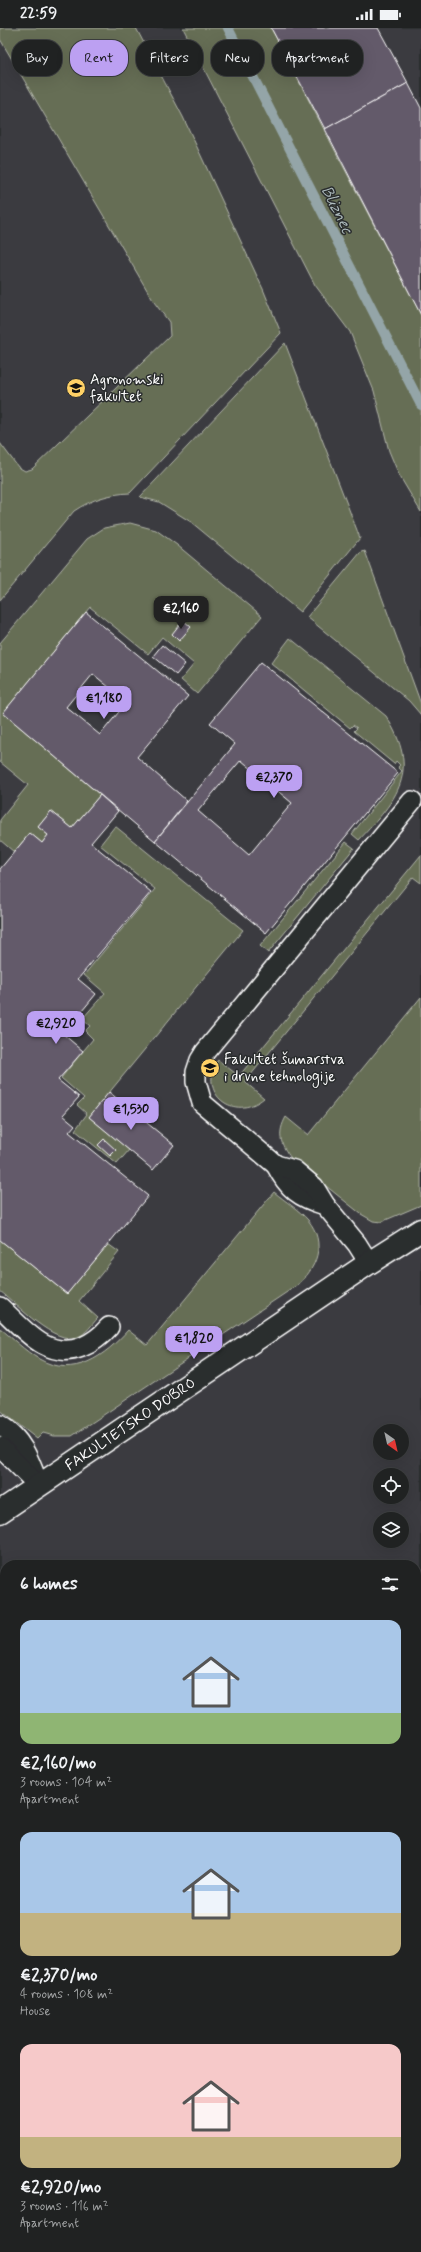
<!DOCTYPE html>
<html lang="en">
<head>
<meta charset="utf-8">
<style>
  :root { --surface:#202222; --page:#2d2f2f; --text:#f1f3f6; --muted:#a2a4a5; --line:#3d3f40; --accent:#bca0f2 }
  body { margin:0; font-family:Mynerve,sans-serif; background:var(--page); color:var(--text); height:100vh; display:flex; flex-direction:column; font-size:15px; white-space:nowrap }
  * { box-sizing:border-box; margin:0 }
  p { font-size:13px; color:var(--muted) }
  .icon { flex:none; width:22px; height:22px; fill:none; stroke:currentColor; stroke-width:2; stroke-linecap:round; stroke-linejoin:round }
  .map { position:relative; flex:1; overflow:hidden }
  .sheet { position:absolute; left:0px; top:1532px; width:421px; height:692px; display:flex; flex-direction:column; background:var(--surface); border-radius:16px 16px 0 0; box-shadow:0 4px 16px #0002,0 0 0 1px var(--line) }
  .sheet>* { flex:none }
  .top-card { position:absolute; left:12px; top:12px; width:397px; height:36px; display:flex; gap:8px }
  .needle { width:26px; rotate:146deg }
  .tools { position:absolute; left:373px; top:1396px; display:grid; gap:8px }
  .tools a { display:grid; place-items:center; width:36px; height:36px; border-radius:50%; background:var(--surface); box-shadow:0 4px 16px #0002,0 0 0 1px var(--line); font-size:20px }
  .price { position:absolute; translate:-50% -34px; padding:0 9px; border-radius:8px; background:var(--accent); color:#111; font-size:13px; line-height:26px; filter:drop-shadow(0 1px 2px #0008) }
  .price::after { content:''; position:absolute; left:50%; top:24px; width:12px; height:9px; margin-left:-6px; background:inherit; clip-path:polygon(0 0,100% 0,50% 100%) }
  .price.active { background:#222; color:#fff }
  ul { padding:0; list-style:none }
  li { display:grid; align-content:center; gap:8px; height:212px; padding:0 20px }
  li span { display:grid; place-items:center; height:124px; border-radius:12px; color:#555 }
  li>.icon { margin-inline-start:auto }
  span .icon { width:72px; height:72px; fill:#fffc; stroke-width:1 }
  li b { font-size:17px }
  h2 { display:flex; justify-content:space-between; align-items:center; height:48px; padding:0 20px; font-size:17px }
  .pill { padding:0 14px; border-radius:16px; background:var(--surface); box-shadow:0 4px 16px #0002,0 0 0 1px var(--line); font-size:14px; line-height:36px }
  .pill.active { background:var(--accent); color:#111 }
  .status { display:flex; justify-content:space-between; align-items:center; height:28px; padding:0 20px; background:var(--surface); direction:ltr }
  .status svg { height:11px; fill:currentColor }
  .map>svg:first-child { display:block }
  .built { fill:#3b3a40; fill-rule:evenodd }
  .green { fill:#666e54; stroke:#b2b6aa }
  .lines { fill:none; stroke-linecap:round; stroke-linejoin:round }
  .stream { stroke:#94a5a8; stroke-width:10 }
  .building { fill:#645a6a; stroke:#fff; fill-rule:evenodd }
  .lane-casing { stroke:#fff; stroke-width:22 }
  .street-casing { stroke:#fff; stroke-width:25 }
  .secondary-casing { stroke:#fff; stroke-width:25 }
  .lane { stroke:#2a2d2e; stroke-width:19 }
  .street { stroke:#2a2d2e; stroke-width:22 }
  .secondary { stroke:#2a2d2e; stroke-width:22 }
  .labels { text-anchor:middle; stroke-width:3; stroke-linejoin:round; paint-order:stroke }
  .poi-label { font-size:15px; fill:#fff; stroke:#2a2d2e; text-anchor:start }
  .street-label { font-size:15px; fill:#fff; stroke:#2a2d2e }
  .water-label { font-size:16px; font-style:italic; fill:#aebcbe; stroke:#2a2d2e }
</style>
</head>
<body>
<div class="status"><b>22:59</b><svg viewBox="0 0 49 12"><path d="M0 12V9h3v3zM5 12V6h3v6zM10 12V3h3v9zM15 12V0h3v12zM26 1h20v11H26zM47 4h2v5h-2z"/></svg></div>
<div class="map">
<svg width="421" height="2224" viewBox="0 0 421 2224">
  <rect width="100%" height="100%" fill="#2a2d2e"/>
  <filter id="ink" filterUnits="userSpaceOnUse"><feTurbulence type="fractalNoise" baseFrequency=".025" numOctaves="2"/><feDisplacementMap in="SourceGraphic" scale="8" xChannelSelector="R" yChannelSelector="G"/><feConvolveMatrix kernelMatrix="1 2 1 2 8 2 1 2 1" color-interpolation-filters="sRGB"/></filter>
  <g filter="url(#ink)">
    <path class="built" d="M 0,0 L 421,0 L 421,2224 L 0,2224 ZM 380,1403 L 402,1403 L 402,1425 L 380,1425 ZM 380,1447 L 402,1447 L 402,1469 L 380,1469 ZM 380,1491 L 402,1491 L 402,1513 L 380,1513 ZM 5,1537 L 416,1537 L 416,2219 L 5,2219 Z"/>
    <g class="green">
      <path d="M 0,0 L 136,0 L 183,89 L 263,261 L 281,305 L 130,465 C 109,466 92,471 74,483 L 0,572 L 0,415 L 18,439 L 25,443 L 32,441 L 170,308 L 169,294 L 154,274 L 0,11 Z"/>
      <path d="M 183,0 L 271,0 L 421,287 L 421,484 L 399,447 L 389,423 L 374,363 L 350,304 L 315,257 Z"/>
      <path d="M 285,315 L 360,510 L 300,584 L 191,494 L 159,474 L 140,469 Z"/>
      <path d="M 130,495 L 156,502 L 177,517 L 262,588 L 197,666 L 181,652 L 194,636 L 162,609 L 148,626 L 90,579 L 3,685 L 100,767 L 72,800 L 51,783 L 38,799 L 48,807 L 42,815 L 30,805 L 14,824 L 0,812 L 0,792 L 28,757 L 0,734 L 0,615 L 87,511 L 104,500 Z"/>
      <path d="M 365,523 L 421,676 L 421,687 L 409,673 L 307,589 L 360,525 Z"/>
      <path d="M 290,610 L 386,688 C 421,744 398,770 359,812 L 352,806 L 402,743 L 398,739 L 400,737 L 396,733 L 394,736 L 354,703 L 357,700 L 353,697 L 350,700 L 271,635 Z"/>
      <path d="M 115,798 L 243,902 L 89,1089 L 129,1122 L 117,1136 L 75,1102 L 87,1086 L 77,1077 L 84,1070 L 61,1050 L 93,1011 L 85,1003 L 90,998 L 82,991 L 105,965 L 84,947 L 155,861 L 100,817 Z"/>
      <path d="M 346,814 L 354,820 L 268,925 L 260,918 Z"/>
      <path d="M 421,827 L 421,855 L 413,849 L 245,1054 L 264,1070 C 234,1095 197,1065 218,1032 L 239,1048 Z"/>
      <path d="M 421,969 L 421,1177 L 381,1194 L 373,1193 L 361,1186 L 291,1130 C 280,1116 277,1105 286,1089 L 308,1107 Z"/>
      <path d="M 274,1164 C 285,1173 299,1182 308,1192 C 327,1215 317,1241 296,1258 L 72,1408 L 54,1408 L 43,1405 L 37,1411 L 0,1382 L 0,1300 C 12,1310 25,1323 39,1331 C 74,1351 105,1328 128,1302 L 147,1317 Z"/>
      <path d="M 0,1212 L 67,1266 L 108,1216 L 119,1224 L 79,1273 L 98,1290 C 92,1296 86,1306 78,1309 C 54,1317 18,1277 0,1263 Z"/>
    </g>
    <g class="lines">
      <path class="stream" d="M 228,0 L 421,377"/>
    </g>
    <g class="building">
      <path d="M 271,0 L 378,0 L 408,55 L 325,101 Z"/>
      <path d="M 408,55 L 421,80 L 421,287 L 325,101 Z"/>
      <path d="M 86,584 L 188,668 L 137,729 L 187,773 L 155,813 L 3,685 ZM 93,646 L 127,674 L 100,707 L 66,679 Z"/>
      <path d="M 183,592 L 191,599 L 179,613 L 172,606 Z"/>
      <path d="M 162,617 L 185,636 L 176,647 L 153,628 Z"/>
      <path d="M 261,634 L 398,745 L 266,905 L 155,813 L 235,716 L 210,695 ZM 241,732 L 292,775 L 249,827 L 198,783 Z"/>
      <path d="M 100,767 L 118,783 L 91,815 L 151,864 L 78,951 L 96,966 L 63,1006 L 83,1023 L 58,1052 L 79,1069 L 63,1087 L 75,1097 L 69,1104 L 148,1168 L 67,1266 L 0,1212 L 0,841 L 30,805 L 42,815 L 48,807 L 38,799 L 51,783 L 72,800 Z"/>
      <path d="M 109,1064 L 174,1117 L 153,1142 L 89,1089 Z"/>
      <path d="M 104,1111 L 116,1122 L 110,1128 L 98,1117 Z"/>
      <path d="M 421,1649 L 421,1788 L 416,1792 L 416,1653 Z"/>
      <path d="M 416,2202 L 421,2208 L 421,2224 L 347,2224 L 343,2219 L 416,2219 Z"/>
    </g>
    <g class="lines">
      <defs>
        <g id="lane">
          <path d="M 276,1137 C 288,1161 300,1170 325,1177"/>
          <path d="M 369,1235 L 357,1216 L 325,1177 L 314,1159 L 294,1142 L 276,1137 L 202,1075 L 196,1054 L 196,1044 L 200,1032 L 205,1024 L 412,773"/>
          <path d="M 0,1279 C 24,1301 47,1333 82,1319 C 92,1315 102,1307 109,1299"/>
          <path d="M 0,1397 C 23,1411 30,1434 39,1458"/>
          <path d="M 0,1419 L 35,1454"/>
          <path d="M 416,1888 L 421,1884"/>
          <path d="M 274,2219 L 278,2224"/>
        </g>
        <path id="street" d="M 0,1484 L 369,1235 L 421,1202"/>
        <g id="secondary">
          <path d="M 0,2131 L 5,2137"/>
          <path d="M 73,2219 L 77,2224"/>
        </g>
      </defs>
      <use href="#lane" class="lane-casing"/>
      <use href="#street" class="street-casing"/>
      <use href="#secondary" class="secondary-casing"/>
      <use href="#lane" class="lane"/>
      <use href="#street" class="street"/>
      <use href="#secondary" class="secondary"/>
    </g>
  </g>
  <defs>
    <symbol id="university-disc" viewBox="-11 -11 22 22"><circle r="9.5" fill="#ffd166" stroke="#2a2d2e"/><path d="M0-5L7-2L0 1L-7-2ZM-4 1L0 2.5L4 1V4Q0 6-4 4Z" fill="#111"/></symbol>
  </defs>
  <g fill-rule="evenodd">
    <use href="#university-disc" x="65" y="349" width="22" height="22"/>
    <use href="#university-disc" x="199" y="1029" width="22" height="22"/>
  </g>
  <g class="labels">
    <g class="poi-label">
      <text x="90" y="356">Agronomski<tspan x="90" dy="17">fakultet</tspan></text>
      <text x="224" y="1036">Fakultet šumarstva<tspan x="224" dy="17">i drvne tehnologije</tspan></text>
    </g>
    <g class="street-label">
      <text transform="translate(130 1396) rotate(-34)" y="5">FAKULTETSKO DOBRO</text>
    </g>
    <g class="water-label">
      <text transform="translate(338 181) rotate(63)" y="6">Bliznec</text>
    </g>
  </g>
</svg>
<div class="tools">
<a><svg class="needle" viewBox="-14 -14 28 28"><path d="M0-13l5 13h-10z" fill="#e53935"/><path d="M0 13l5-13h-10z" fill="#a2a4a5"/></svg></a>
<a><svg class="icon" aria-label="locate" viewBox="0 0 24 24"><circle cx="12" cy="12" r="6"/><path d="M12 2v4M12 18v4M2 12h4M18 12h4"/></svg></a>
<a><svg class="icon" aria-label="layers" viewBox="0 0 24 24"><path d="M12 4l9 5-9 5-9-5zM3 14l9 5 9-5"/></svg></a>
</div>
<b class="price active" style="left:181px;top:602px">€2,160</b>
<b class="price" style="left:104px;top:692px">€1,180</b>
<b class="price" style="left:274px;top:771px">€2,370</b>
<b class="price" style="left:56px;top:1017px">€2,920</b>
<b class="price" style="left:131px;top:1103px">€1,530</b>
<b class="price" style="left:194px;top:1332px">€1,820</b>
<div class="top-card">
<a class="pill">Buy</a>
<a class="pill active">Rent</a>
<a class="pill">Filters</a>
<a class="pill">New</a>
<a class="pill">Apartment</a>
</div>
<section class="sheet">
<h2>6 homes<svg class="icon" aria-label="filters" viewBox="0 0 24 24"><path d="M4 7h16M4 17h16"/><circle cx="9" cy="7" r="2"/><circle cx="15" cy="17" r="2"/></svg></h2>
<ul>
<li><span style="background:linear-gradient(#a9c7e8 75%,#8fb573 0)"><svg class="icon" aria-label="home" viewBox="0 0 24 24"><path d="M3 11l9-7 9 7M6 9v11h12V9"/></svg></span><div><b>€2,160/mo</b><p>3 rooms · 104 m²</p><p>Apartment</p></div></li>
<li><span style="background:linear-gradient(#a9c7e8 65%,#c2b280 0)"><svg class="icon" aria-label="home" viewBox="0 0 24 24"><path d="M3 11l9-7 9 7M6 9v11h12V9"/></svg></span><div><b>€2,370/mo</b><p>4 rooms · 108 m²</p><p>House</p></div></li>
<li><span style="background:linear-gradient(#f6c9c9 75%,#c2b280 0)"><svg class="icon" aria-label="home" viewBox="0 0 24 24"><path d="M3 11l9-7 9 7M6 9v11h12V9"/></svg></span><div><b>€2,920/mo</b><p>3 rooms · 116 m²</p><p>Apartment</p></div></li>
</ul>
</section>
</div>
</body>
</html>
